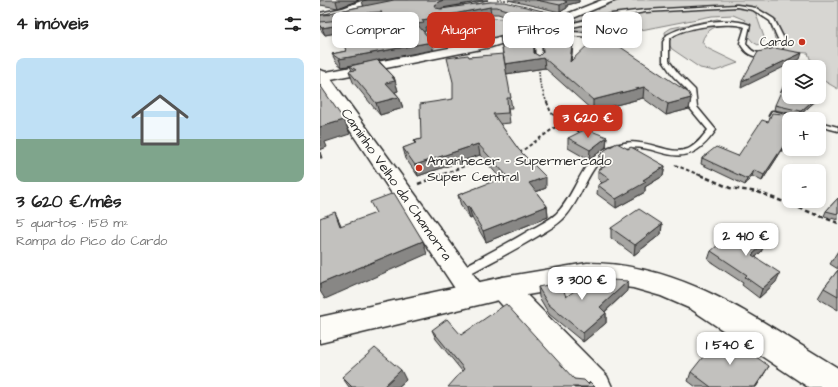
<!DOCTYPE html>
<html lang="pt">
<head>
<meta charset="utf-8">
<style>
  :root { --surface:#fff; --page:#f2f2f2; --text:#222; --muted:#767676; --line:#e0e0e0; --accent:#c8321e }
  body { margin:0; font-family:"Architects Daughter",sans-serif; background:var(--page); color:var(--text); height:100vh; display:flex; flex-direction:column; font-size:15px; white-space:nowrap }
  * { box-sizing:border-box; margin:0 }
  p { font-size:13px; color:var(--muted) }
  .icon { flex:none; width:22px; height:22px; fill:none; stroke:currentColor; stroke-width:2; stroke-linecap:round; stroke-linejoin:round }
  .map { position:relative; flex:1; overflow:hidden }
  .panel { display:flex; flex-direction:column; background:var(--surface); width:320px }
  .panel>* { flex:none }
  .banner { position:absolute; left:12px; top:12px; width:380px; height:36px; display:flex; gap:8px }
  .tools { position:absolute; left:462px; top:60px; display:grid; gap:8px }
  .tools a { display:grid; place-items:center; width:44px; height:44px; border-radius:8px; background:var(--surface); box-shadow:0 2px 6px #0003; font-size:20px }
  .price { position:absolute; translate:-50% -34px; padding:0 9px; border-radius:8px; background:#fff; color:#222; font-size:13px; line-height:26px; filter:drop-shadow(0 1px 2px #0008) }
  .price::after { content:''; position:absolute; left:50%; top:24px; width:12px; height:9px; margin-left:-6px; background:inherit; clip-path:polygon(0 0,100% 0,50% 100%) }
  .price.current { background:var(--accent); color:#fff }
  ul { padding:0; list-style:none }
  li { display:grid; align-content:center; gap:8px; height:212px; padding:0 16px }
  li+li { border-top:1px solid var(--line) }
  li span { display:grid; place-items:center; height:124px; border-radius:8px; color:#555 }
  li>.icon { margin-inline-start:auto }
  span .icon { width:72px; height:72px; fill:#fffc; stroke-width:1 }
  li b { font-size:17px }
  h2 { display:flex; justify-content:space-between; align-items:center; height:48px; padding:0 16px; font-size:17px }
  .pill { padding:0 14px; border-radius:8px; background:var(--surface); box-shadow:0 2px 6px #0003; font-size:14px; line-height:36px }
  .pill.current { background:var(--accent); color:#fff }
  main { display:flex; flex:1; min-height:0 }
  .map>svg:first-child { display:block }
  .green { fill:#d7d6d2; stroke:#81807e }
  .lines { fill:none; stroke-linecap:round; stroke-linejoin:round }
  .lane-casing { stroke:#2b2b2b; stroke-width:3 }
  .street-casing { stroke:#2b2b2b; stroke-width:3 }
  .secondary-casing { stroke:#2b2b2b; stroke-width:3 }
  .path-far2 { stroke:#2b2b2b; stroke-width:1.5; stroke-dasharray:2 1.5; stroke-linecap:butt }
  .path-far1 { stroke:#2b2b2b; stroke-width:2; stroke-dasharray:3.5 2.5; stroke-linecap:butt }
  .path { stroke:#2b2b2b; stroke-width:2.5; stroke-dasharray:4.5 3; stroke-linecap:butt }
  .lane { fill:#fdfcf7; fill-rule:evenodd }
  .street { fill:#fdfcf7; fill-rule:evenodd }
  .secondary { fill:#fdfcf7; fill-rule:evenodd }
  .wall { fill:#a7a6a3; stroke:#2b2b2b }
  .shaded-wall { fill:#888785; stroke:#2b2b2b }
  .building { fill:#c2c1be; stroke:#2b2b2b }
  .poi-dot { fill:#c8321e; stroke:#fdfcf7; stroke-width:1.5 }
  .labels { text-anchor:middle; stroke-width:3.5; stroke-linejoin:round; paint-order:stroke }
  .far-poi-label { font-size:12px; fill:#2b2b2b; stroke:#fdfcf7; text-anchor:end }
  .poi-label { font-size:14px; fill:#2b2b2b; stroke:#fdfcf7; text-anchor:start }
  .street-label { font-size:14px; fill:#2b2b2b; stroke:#fdfcf7 }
</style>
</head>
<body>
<main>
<section class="panel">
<h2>4 imóveis<svg class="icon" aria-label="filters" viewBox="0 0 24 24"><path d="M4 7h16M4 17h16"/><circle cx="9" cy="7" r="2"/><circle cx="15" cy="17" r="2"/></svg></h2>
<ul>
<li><span style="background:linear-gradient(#bfe0f5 65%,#7fa58c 0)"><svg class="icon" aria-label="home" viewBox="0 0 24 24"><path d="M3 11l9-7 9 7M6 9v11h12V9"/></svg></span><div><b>3 620 €/mês</b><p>5 quartos · 158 m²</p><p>Rampa do Pico do Cardo</p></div></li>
</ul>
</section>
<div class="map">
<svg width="518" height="387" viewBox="0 0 518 387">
  <rect width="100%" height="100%" fill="#f5f4ef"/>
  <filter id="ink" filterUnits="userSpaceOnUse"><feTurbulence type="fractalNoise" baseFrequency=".025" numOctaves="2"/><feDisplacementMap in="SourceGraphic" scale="8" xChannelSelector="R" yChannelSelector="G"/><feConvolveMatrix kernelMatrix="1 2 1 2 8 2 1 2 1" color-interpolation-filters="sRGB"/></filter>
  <g filter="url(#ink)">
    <g class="green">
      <path d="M 302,0 L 518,0 L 518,89 L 499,78 L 499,67 L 493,67 L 488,53 L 447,50 L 457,45 C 447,15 449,5 413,4 L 435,11 L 445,40 L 438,45 L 433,42 L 421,28 L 425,20 L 413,15 L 392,16 L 316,31 L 246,30 L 251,24 L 267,18 L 241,25 L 278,7 Z"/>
      <path d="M 187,18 L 229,21 L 219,26 L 107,55 L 144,19 Z"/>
      <path d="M 397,19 L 409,22 C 397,26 385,29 382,42 L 387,48 L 418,63 L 395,71 L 380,68 L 352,49 L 346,40 L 345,32 L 351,28 Z"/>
    </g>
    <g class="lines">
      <defs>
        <g id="lane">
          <path d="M 417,5 L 436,8 L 454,19 L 465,41 L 462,49 C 445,57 430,63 420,43 L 425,27 C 412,21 357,27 349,40 L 349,61 L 358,73 L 375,90 L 377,107 L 396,130 C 359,184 335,132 292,152 C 268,163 262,201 243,219 C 236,226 226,231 218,236 C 193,251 168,264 143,277 L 139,279 L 135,277 L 133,274 L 135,271 C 160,258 185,245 210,230 C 219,225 228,221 236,214 C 256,195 261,159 287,148 C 297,144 310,141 320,143 C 335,144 353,155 368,149 C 377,145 382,137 388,130 L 369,107 L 368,91 L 353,76 L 343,61 L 343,42 L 347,35 C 367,24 409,16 430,25 L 426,43 C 434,58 445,53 457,47 L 459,41 L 450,21 L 433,10 L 417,7 L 325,12 L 292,18 L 226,33 L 224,32 L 224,30 L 292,14 L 325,10 Z"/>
          <path d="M 215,28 L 218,30 L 221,41 L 222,62 L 219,64 L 216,62 L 215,41 L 212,30 Z"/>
          <path d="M 232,31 L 287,34 L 290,36 L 287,38 L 230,34 L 229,33 Z"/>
          <path d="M 452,111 L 481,117 L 485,119 L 471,119 L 457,116 L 453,118 L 449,116 Z"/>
          <path d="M 499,122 L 518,127 L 518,131 L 499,126 Z"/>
        </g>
        <g id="street">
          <path d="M 44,0 L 57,0 L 30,13 L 0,19 L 0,13 L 23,8 Z"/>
          <path d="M 282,0 L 296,0 L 225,30 L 171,47 L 11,79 L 162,286 L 166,294 L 162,302 L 153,305 L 144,302 L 0,85 L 0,70 L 6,72 L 165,41 L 217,26 Z"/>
          <path d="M 183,277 L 192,280 L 287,376 L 292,387 L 255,387 L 174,296 L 170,288 L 174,280 Z"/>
        </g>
        <path id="secondary" d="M 267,263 C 364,263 438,320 518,368 L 518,387 L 488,387 L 371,309 L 341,296 L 313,288 L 289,285 L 267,285 L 183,299 L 0,343 L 0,317 L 183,277 Z"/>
      </defs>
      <use href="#lane" class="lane-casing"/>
      <use href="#street" class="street-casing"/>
      <use href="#secondary" class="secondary-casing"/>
      <g class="path-far2">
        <path d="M 177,0 L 187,0"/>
        <path d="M 219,71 L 220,84 L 227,103"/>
      </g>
      <g class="path-far1">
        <path d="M 227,102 L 231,113 L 263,134"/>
        <path d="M 199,153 L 244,121"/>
        <path d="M 355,165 L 382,176"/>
        <path d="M 118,176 L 166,158"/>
      </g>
      <g class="path">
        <path d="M 380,175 L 410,188 L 438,192 L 518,223"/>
        <path d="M 98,184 L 121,175"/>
      </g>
      <use href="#lane" class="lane"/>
      <use href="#street" class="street"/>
      <use href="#secondary" class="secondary"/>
    </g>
    <g class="wall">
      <path d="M 0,0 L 39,0 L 18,8 L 0,5 Z"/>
      <path d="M 44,0 L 168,0 L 122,8 L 119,9 L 121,9 L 170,2 L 227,12 L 228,19 L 211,25 L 178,14 L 171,14 L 105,27 L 106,31 L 103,31 L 112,42 L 113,50 L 58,60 L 74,77 L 78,91 L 75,92 L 79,97 L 83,108 L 60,115 L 33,82 L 29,71 L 32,71 L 30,66 L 22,67 L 16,62 L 12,54 L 26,51 L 21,32 L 5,35 L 0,29 L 0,15 L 44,6 Z"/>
      <path d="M 188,0 L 259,0 L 259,2 L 247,5 L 247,8 L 240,12 Z"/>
      <path d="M 236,35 L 253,35 L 253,44 L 251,61 L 371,98 L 369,109 L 346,115 L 323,98 L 273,111 L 225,68 L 186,74 L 192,108 L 188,108 L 190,123 L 180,124 L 226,188 L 216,192 L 227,206 L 228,217 L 166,242 L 152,218 L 150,219 L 141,206 L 138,195 L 181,179 L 160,155 L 98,176 L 86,159 L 83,148 L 95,144 L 94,141 L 101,139 L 133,99 L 149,57 L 183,55 L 180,36 L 219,56 L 223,52 Z"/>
      <path d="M 501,96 L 480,115 L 454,110 L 455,105 Z"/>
      <path d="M 469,119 L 469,149 L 473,149 L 472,153 L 462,150 L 442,181 L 432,176 L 425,185 L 381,164 L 382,158 L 418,156 L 448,122 Z"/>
      <path d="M 287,137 L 286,147 L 269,160 L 248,148 L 248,138 Z"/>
      <path d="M 308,149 L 345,166 L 343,176 L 325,187 L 325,192 L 296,208 L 277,194 L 278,185 L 282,183 L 278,179 L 278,170 L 283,168 L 278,165 L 279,156 Z"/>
      <path d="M 518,198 L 518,220 L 504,216 L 506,211 Z"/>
      <path d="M 342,224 L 341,234 L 314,255 L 291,238 L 291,228 Z"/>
      <path d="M 445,243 L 441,252 L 436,257 L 456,282 L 439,298 L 422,285 L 423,283 L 388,260 L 391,251 Z"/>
      <path d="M 518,251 L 518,269 L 510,264 L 516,254 Z"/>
      <path d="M 518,270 L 518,310 L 498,298 L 504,288 Z"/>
      <path d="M 218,287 L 246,297 L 262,293 L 307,291 L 285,312 L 286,313 L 286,323 L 263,342 L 229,314 L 219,297 Z"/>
      <path d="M 112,330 L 141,335 L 254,379 L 268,384 L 142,371 L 116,339 Z"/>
      <path d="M 371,372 L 444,375 L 436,387 L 376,387 L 368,381 Z"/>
      <path d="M 22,377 L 86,380 L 78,387 L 29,387 Z"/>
    </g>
    <g class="shaded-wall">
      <path d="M 18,0 L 39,0 L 18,8 L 16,1 Z"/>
      <path d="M 48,0 L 89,0 L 44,8 L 42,1 Z"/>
      <path d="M 125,0 L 168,0 L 122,8 L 116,12 L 114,5 L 120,1 Z"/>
      <path d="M 242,0 L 259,0 L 259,2 L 247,5 L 247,8 L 240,12 L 240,5 Z"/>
      <path d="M 170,7 L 171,14 L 105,27 L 106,31 L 99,32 L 97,24 L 102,20 Z"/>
      <path d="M 227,12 L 228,19 L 211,25 L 211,18 Z"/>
      <path d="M 19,25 L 22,32 L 5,35 L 2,28 Z"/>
      <path d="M 253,35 L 253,44 L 250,72 L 250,62 Z"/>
      <path d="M 112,42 L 113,50 L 22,67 L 19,59 Z"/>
      <path d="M 482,53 L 480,59 L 421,88 L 422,81 Z"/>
      <path d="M 224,58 L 225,68 L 186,74 L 185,64 Z"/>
      <path d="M 72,77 L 74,77 L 78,91 L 70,94 L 66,83 Z"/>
      <path d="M 324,87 L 323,98 L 273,111 L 273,100 Z"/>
      <path d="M 503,92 L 501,96 L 480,115 L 481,111 L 497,97 L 499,97 L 499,95 Z"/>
      <path d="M 79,97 L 83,108 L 60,115 L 56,103 Z"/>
      <path d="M 371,98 L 369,109 L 346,115 L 348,104 Z"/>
      <path d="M 24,120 L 30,134 L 5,142 L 7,147 L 0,150 L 0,127 Z"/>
      <path d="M 287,137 L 286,147 L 269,160 L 270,150 Z"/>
      <path d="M 158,144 L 160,155 L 98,176 L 95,165 Z"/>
      <path d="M 464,145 L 462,150 L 442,181 L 444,175 Z"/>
      <path d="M 0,152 L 2,158 L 0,158 Z"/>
      <path d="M 345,166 L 343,176 L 325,187 L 325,192 L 296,208 L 296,199 L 323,180 Z"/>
      <path d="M 434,170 L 432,176 L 425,185 L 427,179 Z"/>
      <path d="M 226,177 L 226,188 L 210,194 L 209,183 Z"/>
      <path d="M 227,206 L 228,217 L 166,242 L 163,231 Z"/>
      <path d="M 149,207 L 152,218 L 150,219 L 147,208 Z"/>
      <path d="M 15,212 L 21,225 L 20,226 Z"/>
      <path d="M 342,224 L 341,234 L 314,255 L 315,245 Z"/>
      <path d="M 103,241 L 107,254 L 5,299 L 0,291 L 0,284 Z"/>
      <path d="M 445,243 L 441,252 L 429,263 L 432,255 Z"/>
      <path d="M 460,273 L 456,282 L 439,298 L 442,289 Z"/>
      <path d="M 308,281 L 307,291 L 279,317 L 280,307 Z"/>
      <path d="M 286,313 L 286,323 L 263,342 L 263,333 Z"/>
      <path d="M 449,366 L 436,387 L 435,387 Z"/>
      <path d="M 81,370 L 86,380 L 78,387 L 63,387 Z"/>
    </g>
    <g class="building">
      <path d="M 74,0 L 125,0 L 120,1 L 114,5 L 116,8 L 121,9 L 170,2 L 185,2 L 227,12 L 211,18 L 177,7 L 170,7 L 102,20 L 104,23 L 97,24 L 112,42 L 19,59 L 12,54 L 26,51 L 19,25 L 2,28 L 0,26 L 0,22 L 59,16 L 62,12 L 0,15 Z"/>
      <path d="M 216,0 L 243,0 L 247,2 L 240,5 Z"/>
      <path d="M 236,30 L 235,35 L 253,35 L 250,62 L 275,38 L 290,40 L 369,93 L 371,98 L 348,104 L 324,87 L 273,100 L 224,58 L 185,64 L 180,36 L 213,32 L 214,53 L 219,56 L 223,52 L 222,32 Z"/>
      <path d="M 455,48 L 482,53 L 422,81 L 438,52 Z"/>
      <path d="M 183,54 L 191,98 L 187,98 L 188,113 L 173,114 L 199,150 L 226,177 L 209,183 L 227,206 L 163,231 L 149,207 L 147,208 L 138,195 L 187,176 L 158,144 L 95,165 L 83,148 L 96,143 L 94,141 L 101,139 L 100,104 L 133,99 L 133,82 L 127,58 L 148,55 L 149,57 Z"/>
      <path d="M 57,60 L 74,77 L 72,77 L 75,81 L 66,83 L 79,97 L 56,103 L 29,71 L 36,70 L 30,66 Z"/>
      <path d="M 467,78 L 469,78 L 469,97 L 497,97 L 481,111 L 455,105 Z"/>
      <path d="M 0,85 L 24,120 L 0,127 Z"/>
      <path d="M 499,90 L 503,92 L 499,95 Z"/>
      <path d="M 452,113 L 475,115 L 471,119 L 469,119 L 469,146 L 464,145 L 444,175 L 434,170 L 427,179 L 382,158 L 396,147 L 418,156 L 442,120 L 448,122 Z"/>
      <path d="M 266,129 L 287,137 L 270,150 L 248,138 Z"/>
      <path d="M 297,143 L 308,149 L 311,147 L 345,166 L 323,180 L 326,182 L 296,199 L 278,185 L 290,179 L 278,170 L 292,163 L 279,156 L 285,150 Z"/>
      <path d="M 74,193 L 103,241 L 0,284 L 0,218 L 15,212 L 20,226 L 56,213 L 50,202 Z"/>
      <path d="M 518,198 L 518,214 L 506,211 Z"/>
      <path d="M 319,209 L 342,224 L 315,245 L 291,228 Z"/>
      <path d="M 418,228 L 445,243 L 432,255 L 460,273 L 442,289 L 425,277 L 427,275 L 391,251 Z"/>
      <path d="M 518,270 L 518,296 L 504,288 Z"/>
      <path d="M 276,279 L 308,281 L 280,307 L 286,313 L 263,333 L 228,304 L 218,287 L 241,282 L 246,297 L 257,289 L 262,293 Z"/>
      <path d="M 186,304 L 254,379 L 264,380 L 268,384 L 270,382 L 275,387 L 128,387 L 144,369 L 112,330 L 127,319 L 141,335 Z"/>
      <path d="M 402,333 L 449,366 L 435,387 L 391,387 L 371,372 Z"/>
      <path d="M 55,348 L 81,370 L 63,387 L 32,387 L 22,377 Z"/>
    </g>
  </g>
  <g class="poi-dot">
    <circle cx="482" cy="42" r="4"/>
    <circle cx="99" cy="168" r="4"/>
  </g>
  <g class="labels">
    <g class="far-poi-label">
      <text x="474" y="46">Cardo</text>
    </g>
    <g class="poi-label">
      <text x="107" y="165">Amanhecer - Supermercado<tspan x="107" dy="16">Super Central</tspan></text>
    </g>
    <g class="street-label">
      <text transform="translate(77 184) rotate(55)" y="5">Caminho Velho da Chamorra</text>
    </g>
  </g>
</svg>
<div class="tools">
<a><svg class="icon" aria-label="layers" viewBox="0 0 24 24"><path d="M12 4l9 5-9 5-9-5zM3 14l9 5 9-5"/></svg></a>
<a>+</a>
<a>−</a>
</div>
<b class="price current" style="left:268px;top:139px">3 620 €</b>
<b class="price" style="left:426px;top:257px">2 410 €</b>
<b class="price" style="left:262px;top:301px">3 300 €</b>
<b class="price" style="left:410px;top:366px">1 540 €</b>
<div class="banner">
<a class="pill">Comprar</a>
<a class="pill current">Alugar</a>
<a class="pill">Filtros</a>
<a class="pill">Novo</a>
</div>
</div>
</main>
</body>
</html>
